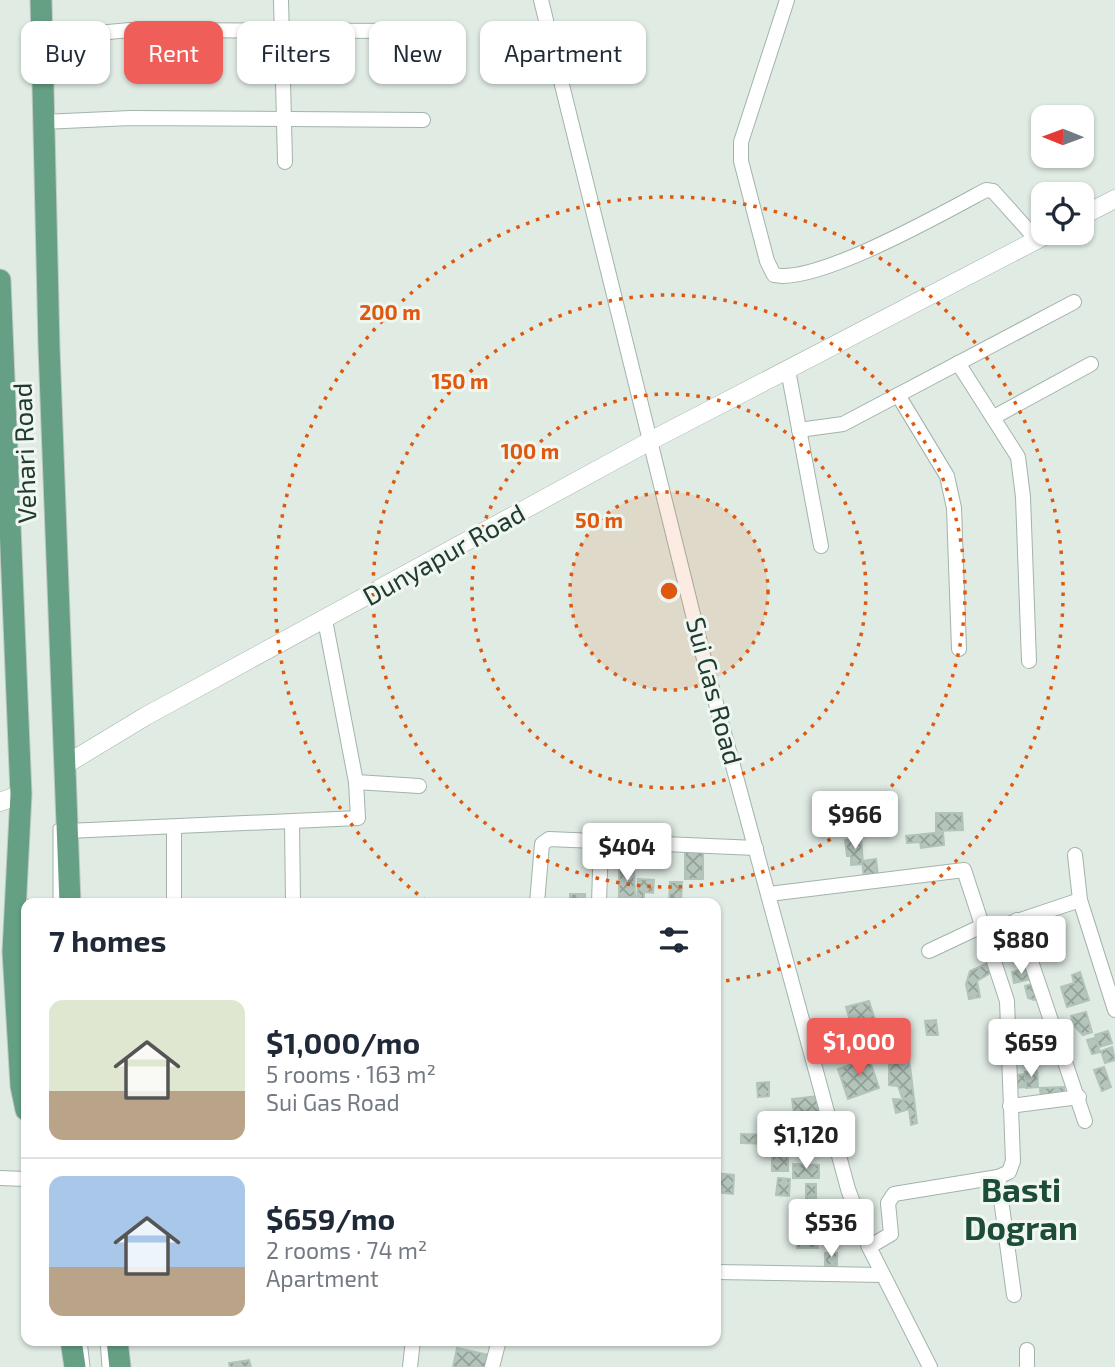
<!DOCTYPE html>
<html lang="en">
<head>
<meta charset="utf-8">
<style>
  :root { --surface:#fff; --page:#f6f6f7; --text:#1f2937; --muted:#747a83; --line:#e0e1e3; --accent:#f05e59 }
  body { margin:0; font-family:"Exo 2",sans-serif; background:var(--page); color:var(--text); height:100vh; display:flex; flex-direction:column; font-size:26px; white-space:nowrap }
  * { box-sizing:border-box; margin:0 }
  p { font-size:23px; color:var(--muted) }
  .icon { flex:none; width:38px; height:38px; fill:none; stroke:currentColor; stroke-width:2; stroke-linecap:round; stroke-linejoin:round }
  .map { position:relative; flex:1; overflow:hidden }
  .sheet { position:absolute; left:21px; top:898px; width:700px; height:448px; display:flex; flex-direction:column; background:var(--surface); border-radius:14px; box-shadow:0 2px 5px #0004 }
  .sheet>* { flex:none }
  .banner { position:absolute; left:21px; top:21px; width:700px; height:63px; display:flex; gap:14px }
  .needle { width:46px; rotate:271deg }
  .tools { position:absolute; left:1031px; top:105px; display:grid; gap:14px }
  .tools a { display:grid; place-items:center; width:63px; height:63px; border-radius:14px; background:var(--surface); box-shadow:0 2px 5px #0004; font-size:35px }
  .price { position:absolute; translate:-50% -60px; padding:0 16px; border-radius:7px; background:#fff; color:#222; font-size:23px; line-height:46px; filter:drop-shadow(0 2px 4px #0008) }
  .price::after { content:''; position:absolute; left:50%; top:42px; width:21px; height:16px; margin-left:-10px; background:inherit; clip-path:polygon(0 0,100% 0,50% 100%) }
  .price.on { background:var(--accent); color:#fff }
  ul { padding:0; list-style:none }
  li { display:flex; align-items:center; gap:21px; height:175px; padding:0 28px }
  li+li { border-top:2px solid var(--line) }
  li span { display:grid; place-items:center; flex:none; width:196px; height:140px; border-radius:14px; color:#555 }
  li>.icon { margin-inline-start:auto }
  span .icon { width:84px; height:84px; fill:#fffc; stroke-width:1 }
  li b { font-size:30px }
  h2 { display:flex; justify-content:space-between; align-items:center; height:84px; padding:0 28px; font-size:30px }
  .pill { padding:0 24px; border-radius:14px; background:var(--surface); box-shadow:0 2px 5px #0004; font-size:24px; line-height:63px }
  .pill.on { background:var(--accent); color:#fff }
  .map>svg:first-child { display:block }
  .building { fill:url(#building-cross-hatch); stroke:#b2c4b9; stroke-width:2 }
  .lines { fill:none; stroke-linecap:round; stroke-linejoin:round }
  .service-casing { stroke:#a3b3aa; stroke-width:9 }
  .minor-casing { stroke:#a3b3aa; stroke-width:16 }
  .tertiary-casing { stroke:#a3b3aa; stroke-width:19 }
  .primary-casing { stroke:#c1c8c4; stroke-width:23 }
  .service { stroke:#fff; stroke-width:7 }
  .minor { stroke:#fff; stroke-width:14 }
  .tertiary { stroke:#fff; stroke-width:18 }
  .primary { stroke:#65a084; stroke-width:21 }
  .ring { fill:none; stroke:#de580e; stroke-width:3.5; stroke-dasharray:3.5 7 }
  .labels { text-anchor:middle; stroke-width:6; stroke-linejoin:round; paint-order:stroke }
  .street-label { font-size:26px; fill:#213b2e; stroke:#f0f7f2 }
  .district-label { font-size:33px; font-weight:bold; fill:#1d4c37; stroke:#f0f7f2 }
  .centre { fill:#de580e; stroke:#f0f7f2; stroke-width:3.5 }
  .ring-label { font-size:21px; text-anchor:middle; font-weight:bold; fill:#de580e; stroke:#f0f7f2; stroke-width:6; stroke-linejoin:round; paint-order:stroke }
</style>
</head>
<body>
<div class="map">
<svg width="1115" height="1367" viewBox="0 0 1115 1367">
  <defs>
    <pattern id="building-cross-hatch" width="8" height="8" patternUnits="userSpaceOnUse" patternTransform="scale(1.75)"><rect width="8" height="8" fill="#b5c5bc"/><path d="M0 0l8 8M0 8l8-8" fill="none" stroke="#93a199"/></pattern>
  </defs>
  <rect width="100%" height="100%" fill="#e0ebe4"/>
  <g class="building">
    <path d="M 936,813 L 962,813 L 963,830 L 936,831 Z"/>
    <path d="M 943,832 L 944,845 L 921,848 L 920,842 L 907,843 L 906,836 Z"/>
    <path d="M 861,838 L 863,864 L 851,865 L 851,856 L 847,856 L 845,840 Z"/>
    <rect x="685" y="851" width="18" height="28"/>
    <path d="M 876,859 L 878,876 L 864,878 L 862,861 Z"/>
    <path d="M 619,868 L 634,868 L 635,897 L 619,897 Z"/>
    <path d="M 638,879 L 654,880 L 653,893 L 644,892 L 644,903 L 637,903 Z"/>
    <path d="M 670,882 L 682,882 L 681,903 L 669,903 Z"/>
    <rect x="570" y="894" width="15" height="9"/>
    <path d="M 988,963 L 992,972 L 977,981 L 980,997 L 969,999 L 966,984 L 970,971 Z"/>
    <path d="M 1029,968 L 1031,979 L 1014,983 L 1012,972 Z"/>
    <path d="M 1080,972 L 1089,1000 L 1067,1007 L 1061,987 L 1074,983 L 1072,975 Z"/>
    <path d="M 1036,983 L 1039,999 L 1034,1000 L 1028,998 L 1025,986 Z"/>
    <path d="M 869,1001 L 885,1051 L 861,1058 L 846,1007 Z"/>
    <path d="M 1086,1012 L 1092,1032 L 1083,1035 L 1074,1026 L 1071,1016 Z"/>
    <path d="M 936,1020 L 938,1035 L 927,1035 L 925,1021 Z"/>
    <path d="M 1041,1022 L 1042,1026 L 1050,1024 L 1052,1035 L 1035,1039 L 1032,1024 Z"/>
    <path d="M 1108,1031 L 1112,1043 L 1099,1047 L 1095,1035 Z"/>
    <path d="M 1095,1038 L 1100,1052 L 1092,1054 L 1087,1040 Z"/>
    <path d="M 1036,1039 L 1039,1054 L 1030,1056 L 1027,1041 Z"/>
    <path d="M 1112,1047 L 1115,1060 L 1105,1063 L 1101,1051 Z"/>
    <path d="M 869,1058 L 879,1088 L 848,1099 L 838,1069 Z"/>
    <path d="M 909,1058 L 917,1123 L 911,1125 L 909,1109 L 896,1113 L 893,1099 L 908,1100 L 902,1097 L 898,1086 L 889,1085 L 889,1061 Z"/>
    <path d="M 1104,1067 L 1111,1087 L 1102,1091 L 1094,1070 Z"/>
    <path d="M 1037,1071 L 1038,1087 L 1026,1088 L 1025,1072 Z"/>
    <path d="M 1025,1074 L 1026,1087 L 1014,1088 L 1013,1075 Z"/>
    <path d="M 769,1082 L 769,1096 L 758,1097 L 757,1083 Z"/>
    <path d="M 1064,1087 L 1065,1099 L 1041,1100 L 1040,1088 Z"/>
    <path d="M 817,1096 L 821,1125 L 796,1128 L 792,1099 Z"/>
    <path d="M 741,1134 L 768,1135 L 768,1144 L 741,1143 Z"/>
    <path d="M 771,1137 L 786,1137 L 786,1148 L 772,1148 Z"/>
    <rect x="772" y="1153" width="16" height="18"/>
    <path d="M 793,1164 L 819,1165 L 819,1178 L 793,1178 Z"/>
    <path d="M 716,1173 L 734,1175 L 733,1194 L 716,1192 Z"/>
    <path d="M 778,1178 L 790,1179 L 789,1196 L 776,1195 Z"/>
    <rect x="806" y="1184" width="10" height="20"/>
    <path d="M 797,1234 L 814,1234 L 818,1248 L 797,1248 Z"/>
    <rect x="825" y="1253" width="12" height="12"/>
    <path d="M 457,1348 L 489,1355 L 486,1367 L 453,1367 Z"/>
    <path d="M 249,1360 L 251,1367 L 230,1367 L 229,1363 Z"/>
  </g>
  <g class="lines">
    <defs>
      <g id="service">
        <path d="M 57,828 L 57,903"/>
        <path d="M 26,903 L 26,987"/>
        <path d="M 83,1340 L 86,1367"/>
        <path d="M 104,1340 L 106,1367"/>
      </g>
      <g id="minor">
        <path d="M 281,0 L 285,162"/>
        <path d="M 541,0 L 704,659 L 848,1189 L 869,1247 L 930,1367"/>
        <path d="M 787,0 L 741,142 L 741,161 L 767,261 L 774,275 C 816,285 945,212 986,190 L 993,191 L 1037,240"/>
        <path d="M 42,38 L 130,30 L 418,31"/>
        <path d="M 42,122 L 131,118 L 423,120"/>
        <path d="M 958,363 L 1018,457 L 1023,497 L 1029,661"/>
        <path d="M 788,370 L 821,546"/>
        <path d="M 898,395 L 947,476 L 954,508 L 959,649"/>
        <path d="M 994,417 L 1091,364"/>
        <path d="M 799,430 L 843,424 L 1074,302"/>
        <path d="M 356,782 L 419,786"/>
        <path d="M 292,822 L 293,903"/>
        <path d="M 67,831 L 358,818 L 356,782 L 325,620"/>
        <path d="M 1075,855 L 1080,900 L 1115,1010"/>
        <path d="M 769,894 L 964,870 L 1007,1001 L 1013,1161 L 1009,1172 L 998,1177 L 894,1194 L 888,1203 L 891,1234 L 869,1247"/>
        <path d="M 174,903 L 174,827"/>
        <path d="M 537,903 L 542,844 L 549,839 L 756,848"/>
        <path d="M 599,903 L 601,841"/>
        <path d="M 1017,920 L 1085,1121"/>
        <path d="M 984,932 L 1080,900"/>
        <path d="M 929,951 L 982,926"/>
        <path d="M 1010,1106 L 1079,1097"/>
        <path d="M 998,1177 L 1014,1295"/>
        <path d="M 0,1178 L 26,1179"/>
        <path d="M 716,1272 L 882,1275"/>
        <path d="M 1027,1350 L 1027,1367"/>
        <path d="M 410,1367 L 413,1340"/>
        <path d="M 492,1367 L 499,1340"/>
      </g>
      <g id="tertiary">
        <path d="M 1082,216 L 1115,199"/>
        <path d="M 65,765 L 146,716 L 652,440 L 1050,233"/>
        <path d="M 0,802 L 21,794"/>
      </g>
      <g id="primary">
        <path d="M 41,0 L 49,347 L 70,903"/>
        <path d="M 0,280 L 21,794 L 13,952 L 21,1086 L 26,1110"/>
        <path d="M 71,1340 L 75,1367"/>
        <path d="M 117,1340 L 120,1367"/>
      </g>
    </defs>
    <use href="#service" class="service-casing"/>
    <use href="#minor" class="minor-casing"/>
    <use href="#tertiary" class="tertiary-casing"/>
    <use href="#primary" class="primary-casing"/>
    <use href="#service" class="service"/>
    <use href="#minor" class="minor"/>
    <use href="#tertiary" class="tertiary"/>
    <use href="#primary" class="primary"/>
  </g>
  <circle cx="669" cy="591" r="99" fill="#de580e" fill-opacity=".12"/>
  <g class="ring">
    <circle cx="669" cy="591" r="99"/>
    <circle cx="669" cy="591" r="197"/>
    <circle cx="669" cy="591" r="296"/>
    <path d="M426 901A394 394 0 1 1 717 982"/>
  </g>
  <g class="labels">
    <g class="street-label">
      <text transform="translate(25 453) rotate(-92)" y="9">Vehari Road</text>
      <text transform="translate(444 555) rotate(-29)" y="9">Dunyapur Road</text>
      <text transform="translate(714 691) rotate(75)" y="9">Sui Gas Road</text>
    </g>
    <g class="district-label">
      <text x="1021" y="1202">Basti<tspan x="1021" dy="38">Dogran</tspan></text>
    </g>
  </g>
  <circle cx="669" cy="591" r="10" class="centre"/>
  <g class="ring-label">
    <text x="390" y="320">200 m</text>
    <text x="460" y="389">150 m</text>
    <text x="530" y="459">100 m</text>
    <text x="599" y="528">50 m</text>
  </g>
</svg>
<div class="tools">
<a><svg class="needle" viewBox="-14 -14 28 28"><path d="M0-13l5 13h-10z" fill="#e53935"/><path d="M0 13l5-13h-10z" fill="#747a83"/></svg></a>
<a><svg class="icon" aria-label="locate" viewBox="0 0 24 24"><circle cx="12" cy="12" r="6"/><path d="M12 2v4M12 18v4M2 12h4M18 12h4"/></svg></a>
</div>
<b class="price" style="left:855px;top:851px">$966</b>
<b class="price" style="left:627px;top:883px">$404</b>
<b class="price" style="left:1021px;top:976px">$880</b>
<b class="price on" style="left:859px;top:1078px">$1,000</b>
<b class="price" style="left:1031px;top:1079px">$659</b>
<b class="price" style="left:806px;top:1171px">$1,120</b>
<b class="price" style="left:831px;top:1259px">$536</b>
<div class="banner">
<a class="pill">Buy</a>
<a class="pill on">Rent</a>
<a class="pill">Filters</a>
<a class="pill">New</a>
<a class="pill">Apartment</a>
</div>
<section class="sheet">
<h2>7 homes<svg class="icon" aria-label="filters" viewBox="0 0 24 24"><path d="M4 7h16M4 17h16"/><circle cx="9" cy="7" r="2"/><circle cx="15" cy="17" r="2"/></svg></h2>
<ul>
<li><span style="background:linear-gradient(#dfe7d0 65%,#b9a48a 0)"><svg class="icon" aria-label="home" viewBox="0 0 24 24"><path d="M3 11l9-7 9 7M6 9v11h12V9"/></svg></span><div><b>$1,000/mo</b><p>5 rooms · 163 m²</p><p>Sui Gas Road</p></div></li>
<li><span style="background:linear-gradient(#a9c7e8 65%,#b9a48a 0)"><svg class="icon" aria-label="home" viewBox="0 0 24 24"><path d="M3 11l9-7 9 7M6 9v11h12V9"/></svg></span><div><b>$659/mo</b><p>2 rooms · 74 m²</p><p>Apartment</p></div></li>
</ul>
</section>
</div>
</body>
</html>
